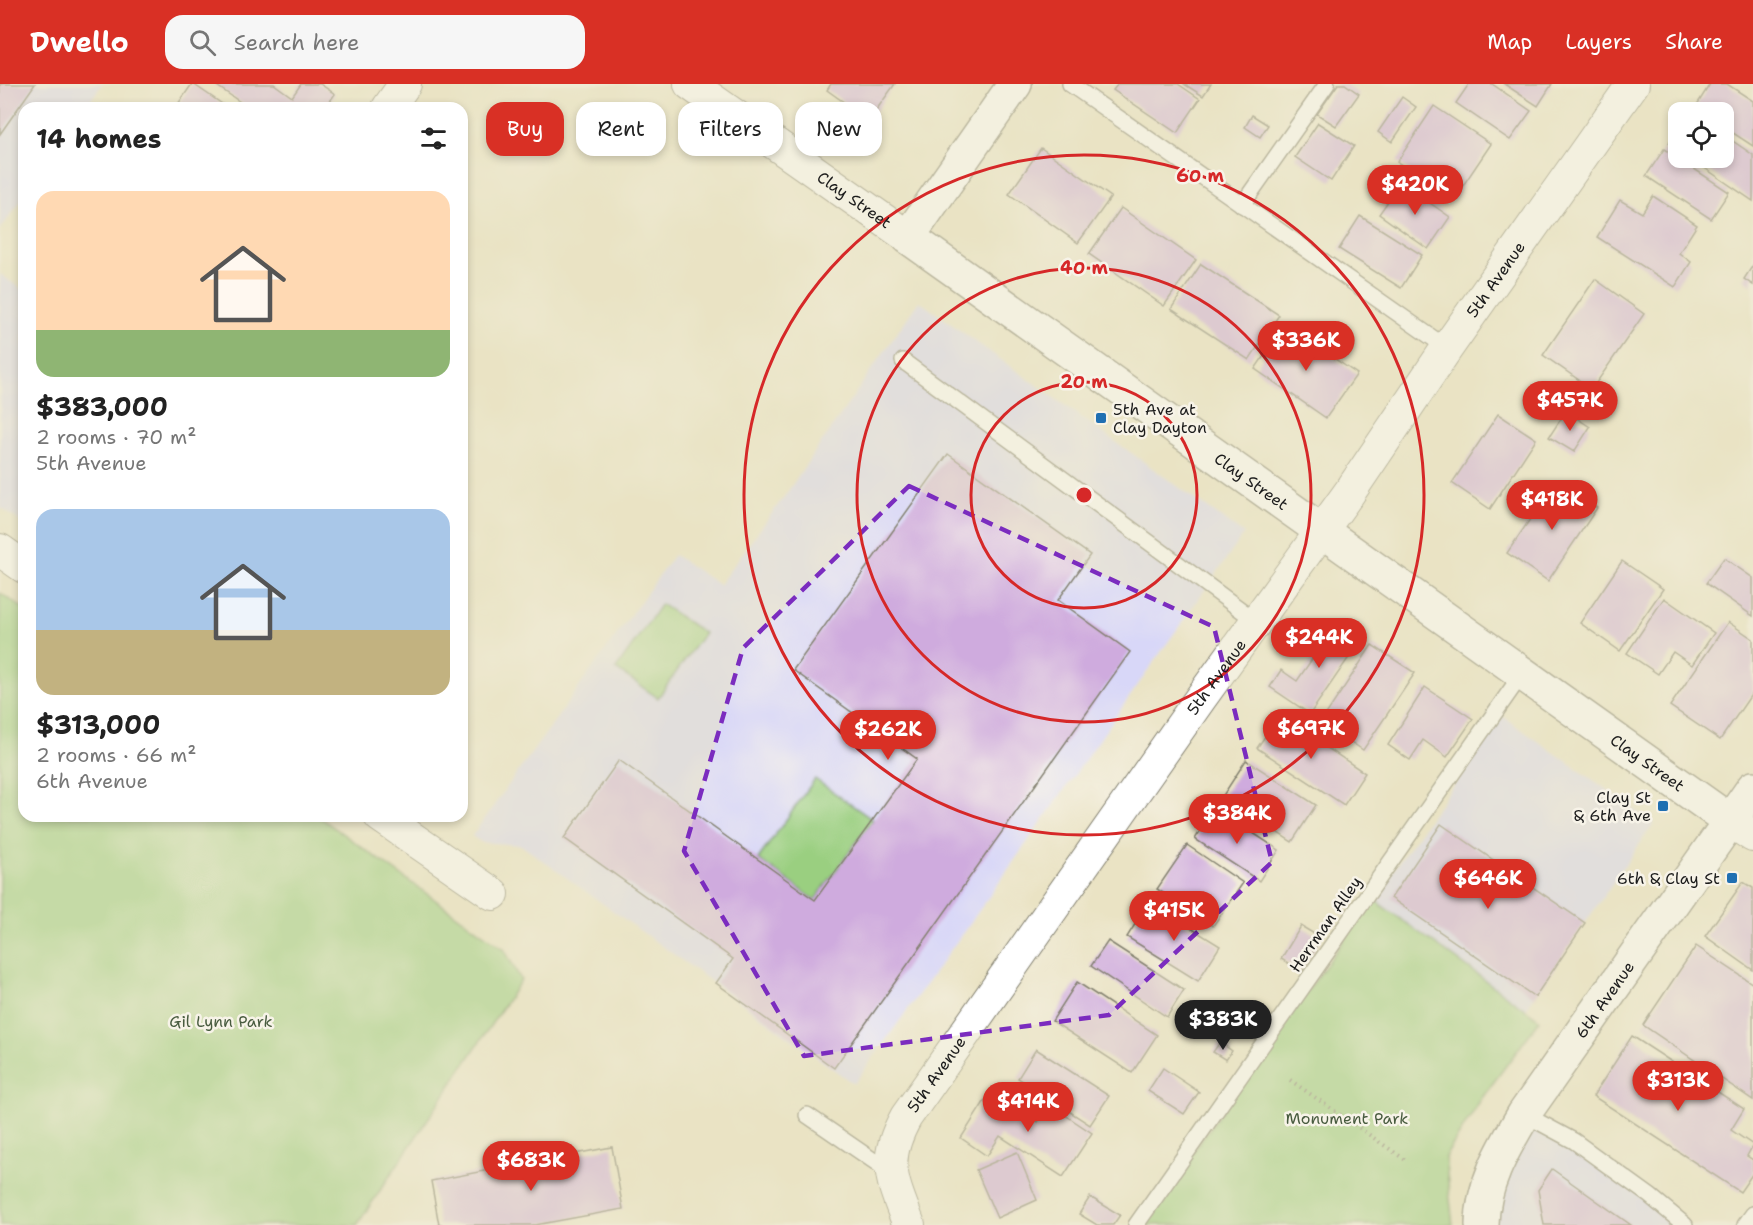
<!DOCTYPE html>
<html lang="en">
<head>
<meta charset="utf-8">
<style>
  :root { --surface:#fff; --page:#f6f6f6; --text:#222; --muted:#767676; --accent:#d93025 }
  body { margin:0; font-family:"Shantell Sans",sans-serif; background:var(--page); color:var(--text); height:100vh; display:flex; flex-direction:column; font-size:22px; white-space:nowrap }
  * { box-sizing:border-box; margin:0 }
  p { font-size:20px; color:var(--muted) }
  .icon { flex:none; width:33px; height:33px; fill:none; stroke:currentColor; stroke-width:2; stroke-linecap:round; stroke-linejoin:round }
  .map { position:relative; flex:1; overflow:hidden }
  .panel { position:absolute; left:18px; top:18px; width:450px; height:720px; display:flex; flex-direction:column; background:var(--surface); border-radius:18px; box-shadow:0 3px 9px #0003 }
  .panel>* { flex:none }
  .hud { position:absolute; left:486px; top:18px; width:570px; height:54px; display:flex; gap:12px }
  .buttons { position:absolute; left:1668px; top:18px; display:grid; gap:12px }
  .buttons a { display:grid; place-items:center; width:66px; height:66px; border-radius:12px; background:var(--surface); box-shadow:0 3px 9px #0003; font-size:30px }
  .price { position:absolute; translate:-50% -51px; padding:0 14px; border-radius:21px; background:var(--accent); color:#fff; font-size:20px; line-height:39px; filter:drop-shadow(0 2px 3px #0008) }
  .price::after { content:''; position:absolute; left:50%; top:36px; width:18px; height:14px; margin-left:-9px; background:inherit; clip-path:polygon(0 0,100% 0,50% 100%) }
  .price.selected { background:#222; color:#fff }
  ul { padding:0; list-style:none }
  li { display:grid; align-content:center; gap:12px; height:318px; padding:0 18px }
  li span { display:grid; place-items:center; height:186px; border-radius:18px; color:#555 }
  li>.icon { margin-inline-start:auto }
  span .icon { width:108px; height:108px; fill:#fffc; stroke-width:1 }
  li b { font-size:26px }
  h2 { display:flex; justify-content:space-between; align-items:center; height:72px; padding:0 18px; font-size:26px }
  .pill { padding:0 21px; border-radius:18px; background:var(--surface); box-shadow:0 3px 9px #0003; font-size:21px; line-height:54px }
  .pill.selected { background:var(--accent); color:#fff }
  header { display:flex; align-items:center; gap:36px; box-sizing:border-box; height:84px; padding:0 30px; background:var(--accent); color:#fff }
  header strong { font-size:28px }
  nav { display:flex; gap:33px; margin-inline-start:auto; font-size:21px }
  .search { width:420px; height:54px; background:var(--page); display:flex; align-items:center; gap:15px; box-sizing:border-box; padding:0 21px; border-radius:18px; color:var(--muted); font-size:22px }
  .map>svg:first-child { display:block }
  .built { fill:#d8d7f8 }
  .green { fill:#9acf80; stroke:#5b764e; stroke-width:1.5 }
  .building { fill:#cfabde }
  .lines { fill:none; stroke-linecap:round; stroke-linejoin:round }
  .service-casing { stroke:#838070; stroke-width:18 }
  .minor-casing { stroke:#838070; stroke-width:34 }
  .tertiary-casing { stroke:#838070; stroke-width:36 }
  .secondary-casing { stroke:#838070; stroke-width:36 }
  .path { stroke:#838070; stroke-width:4; stroke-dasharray:1.5 4.5; stroke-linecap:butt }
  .service { stroke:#fff; stroke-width:15 }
  .minor { stroke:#fff; stroke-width:32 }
  .tertiary { stroke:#fff; stroke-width:33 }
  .secondary { stroke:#fff; stroke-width:33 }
  .marked { fill:none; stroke:#7b2cbf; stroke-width:4.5; stroke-dasharray:12 8; stroke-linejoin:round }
  .ring { fill:none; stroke:#d62828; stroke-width:3 }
  .poi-dot { fill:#1f6fb2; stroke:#f7f3e8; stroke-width:2 }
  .labels { text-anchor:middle; stroke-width:5; stroke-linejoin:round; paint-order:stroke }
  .street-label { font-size:16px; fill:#1c1c1c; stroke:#f7f3e8 }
  .poi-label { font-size:16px; fill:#1c1c1c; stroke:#f7f3e8; text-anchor:end }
  .park-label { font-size:16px; fill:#485b3f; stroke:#f7f3e8 }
  .centre { fill:#d62828; stroke:#f7f3e8; stroke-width:3 }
  .ring-label { font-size:18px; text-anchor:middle; font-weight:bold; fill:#d62828; stroke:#f7f3e8; stroke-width:5; stroke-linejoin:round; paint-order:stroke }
</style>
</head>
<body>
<header>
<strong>Dwello</strong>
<div class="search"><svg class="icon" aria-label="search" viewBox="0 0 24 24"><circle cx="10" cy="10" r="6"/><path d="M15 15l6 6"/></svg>Search here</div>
<nav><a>Map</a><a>Layers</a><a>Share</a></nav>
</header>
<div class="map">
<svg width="1753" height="1141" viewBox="0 0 1753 1141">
  <rect width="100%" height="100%" fill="#f7f3e8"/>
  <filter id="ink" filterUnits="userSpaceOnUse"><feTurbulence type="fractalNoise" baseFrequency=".0167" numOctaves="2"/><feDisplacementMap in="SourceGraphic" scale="12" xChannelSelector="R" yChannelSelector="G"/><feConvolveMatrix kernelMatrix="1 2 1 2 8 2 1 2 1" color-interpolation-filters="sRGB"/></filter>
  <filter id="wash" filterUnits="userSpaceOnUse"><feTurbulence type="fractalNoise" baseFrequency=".008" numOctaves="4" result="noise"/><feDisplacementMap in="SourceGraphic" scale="24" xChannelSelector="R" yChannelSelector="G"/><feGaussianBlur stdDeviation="1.35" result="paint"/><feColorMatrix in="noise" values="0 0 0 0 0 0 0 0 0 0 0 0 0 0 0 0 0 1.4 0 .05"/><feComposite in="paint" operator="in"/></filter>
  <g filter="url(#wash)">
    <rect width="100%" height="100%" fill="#eae3c4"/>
    <g class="built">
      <path d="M 0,0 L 102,0 L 85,24 L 24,24 L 24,112 L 0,146 Z"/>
      <path d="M 0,190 L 24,207 L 24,438 L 21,438 L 0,423 Z"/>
      <path d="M 919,217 L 1244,450 L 983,821 L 854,1000 L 521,761 L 481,758 L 472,752 L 674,471 L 719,501 L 784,413 Z"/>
      <path d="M 1502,632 L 1654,739 L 1525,926 L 1373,815 Z"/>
      <path d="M 1524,1030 L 1685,1141 L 1482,1141 Z"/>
    </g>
    <g class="green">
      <path d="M 0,509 L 24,525 L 24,732 L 318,732 L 504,865 L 521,896 L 357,1141 L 0,1141 Z"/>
      <path d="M 661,520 L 704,549 L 658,614 L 616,585 Z"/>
      <path d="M 815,695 L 873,736 L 815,816 L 758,775 Z"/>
      <path d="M 1373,815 L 1540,936 L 1482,1014 L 1445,1073 L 1453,1141 L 1141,1141 Z"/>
    </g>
    <g id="blocks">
      <g class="building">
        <path d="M 0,0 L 35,0 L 0,50 Z"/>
        <path d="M 192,0 L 193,0 L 228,24 L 178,24 L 176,23 Z"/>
        <path d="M 214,0 L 274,0 L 292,13 L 301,0 L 320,0 L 335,10 L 325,24 L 249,24 Z"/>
        <path d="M 831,0 L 895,0 L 869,36 L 827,6 Z"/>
        <path d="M 1118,0 L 1178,0 L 1200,15 L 1177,49 L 1113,6 Z"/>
        <path d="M 1184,0 L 1211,0 L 1203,12 Z"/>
        <path d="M 1338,0 L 1345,0 L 1359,10 L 1336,42 L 1317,30 Z"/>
        <path d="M 1469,0 L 1492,0 L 1531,27 L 1510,56 L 1456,19 Z"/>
        <path d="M 1504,0 L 1552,0 L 1538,22 Z"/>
        <path d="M 1710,0 L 1727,0 L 1753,17 L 1753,62 L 1724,43 L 1724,28 L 1702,28 L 1695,24 Z"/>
        <path d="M 1402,13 L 1416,23 L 1392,58 L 1378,48 Z"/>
        <path d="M 1434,22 L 1491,60 L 1454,115 L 1397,78 Z"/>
        <path d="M 1252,31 L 1268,41 L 1260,53 L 1245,43 Z"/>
        <path d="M 1318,39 L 1354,62 L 1331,97 L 1295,73 Z"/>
        <path d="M 1678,44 L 1678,66 L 1669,59 Z"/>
        <path d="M 1724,51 L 1753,71 L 1753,117 L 1690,74 L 1724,74 Z"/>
        <path d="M 1041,64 L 1111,113 L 1078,159 L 1009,110 Z"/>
        <path d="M 1664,65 L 1729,108 L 1711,135 L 1646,92 Z"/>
        <path d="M 1401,99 L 1450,133 L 1428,165 L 1379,130 Z"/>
        <path d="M 1653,112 L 1697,141 L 1679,169 L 1691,178 L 1675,203 L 1597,153 L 1620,116 L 1642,129 Z"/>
        <path d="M 1121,124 L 1196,176 L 1164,222 L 1089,170 Z"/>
        <path d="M 1360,132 L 1422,171 L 1401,204 L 1339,165 Z"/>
        <path d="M 1201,180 L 1279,231 L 1249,276 L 1171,225 Z"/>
        <path d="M 1753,181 L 1753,201 L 1744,195 Z"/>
        <path d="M 1595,195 L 1644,230 L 1592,305 L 1543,271 Z"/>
        <path d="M 1285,241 L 1357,290 L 1326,334 L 1255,285 Z"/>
        <path d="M 1566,327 L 1590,343 L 1574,368 L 1549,353 Z"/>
        <path d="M 1498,330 L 1536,355 L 1490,425 L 1452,399 Z"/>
        <path d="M 948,370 L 1090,471 L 1058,516 L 1130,568 L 834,984 L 716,899 L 733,875 L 564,754 L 619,676 L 815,816 L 917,675 L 793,586 Z"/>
        <path d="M 1556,397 L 1597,424 L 1548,497 L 1507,469 Z"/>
        <path d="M 1724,474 L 1753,494 L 1753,532 L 1706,499 Z"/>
        <path d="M 1622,477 L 1663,505 L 1620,567 L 1580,539 Z"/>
        <path d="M 1664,514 L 1714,549 L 1692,581 L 1673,568 L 1658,590 L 1627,569 Z"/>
        <path d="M 1339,536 L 1363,553 L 1310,630 L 1270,603 L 1281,586 L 1297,597 Z"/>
        <path d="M 1728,538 L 1753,555 L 1753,608 L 1720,656 L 1670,622 Z"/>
        <path d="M 1372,561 L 1415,589 L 1363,666 L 1321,638 Z"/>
        <path d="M 1425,603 L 1473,635 L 1447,673 L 1423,656 L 1410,676 L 1388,661 Z"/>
        <path d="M 1279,632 L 1365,689 L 1344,721 L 1257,664 Z"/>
        <path d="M 1246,676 L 1316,721 L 1292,758 L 1222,713 Z"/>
        <path d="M 1215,724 L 1279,766 L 1259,797 L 1195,755 Z"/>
        <path d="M 1441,740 L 1585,839 L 1535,913 L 1391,814 Z"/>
        <path d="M 1187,761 L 1243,799 L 1213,842 L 1157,805 Z"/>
        <path d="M 1743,798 L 1753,804 L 1753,886 L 1705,852 Z"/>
        <path d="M 1149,818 L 1220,862 L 1198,897 L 1127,853 Z"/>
        <path d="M 1301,842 L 1321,854 L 1302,887 L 1281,875 Z"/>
        <path d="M 1108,857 L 1184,906 L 1167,933 L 1091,882 Z"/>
        <path d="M 1696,862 L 1753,900 L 1753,1016 L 1643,941 Z"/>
        <path d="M 1077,898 L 1157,951 L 1132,989 L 1052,937 Z"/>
        <path d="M 1632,952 L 1744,1025 L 1731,1046 L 1753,1061 L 1747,1072 L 1753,1076 L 1753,1089 L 1740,1108 L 1593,1012 Z"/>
        <path d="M 1220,958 L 1232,967 L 1226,976 L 1213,968 Z"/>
        <path d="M 1036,965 L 1109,1012 L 1090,1041 L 1018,994 Z"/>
        <path d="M 1163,984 L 1199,1008 L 1184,1030 L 1148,1007 Z"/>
        <path d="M 991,1007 L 1038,1038 L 1050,1021 L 1092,1049 L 1063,1093 L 1000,1052 L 987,1072 L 961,1054 Z"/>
        <path d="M 612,1063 L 623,1125 L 535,1141 L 439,1141 L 431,1097 Z"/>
        <path d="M 1017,1068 L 1037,1116 L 997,1134 L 976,1086 Z"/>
        <path d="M 1552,1085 L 1631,1141 L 1544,1141 L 1538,1106 Z"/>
        <path d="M 1090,1113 L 1120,1131 L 1113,1141 L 1097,1141 L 1079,1130 Z"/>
      </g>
    </g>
  </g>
  <g filter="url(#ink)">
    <use href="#blocks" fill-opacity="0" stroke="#838070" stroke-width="1.5"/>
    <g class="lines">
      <defs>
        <g id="service">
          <path d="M 1070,0 L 1447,264"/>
          <path d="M 1242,121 L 1327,0"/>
          <path d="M 903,277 L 1256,537"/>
          <path d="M 1524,1030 L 1574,1057 L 1650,1112 L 1685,1141"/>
          <path d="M 807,1031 L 890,1088"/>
          <path d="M 1136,1141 L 1522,590"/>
          <path d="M 1745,1141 L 1753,1130"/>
        </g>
        <g id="minor">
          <path id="s1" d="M 690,0 L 908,153"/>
          <path d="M 388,24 L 405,0"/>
          <path d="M 0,466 L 24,483"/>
          <path d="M 380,732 L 493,810"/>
          <path d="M 1730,737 L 1753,752"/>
          <path id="s2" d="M 909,1141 C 892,1096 881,1078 906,1033 L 1200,615 L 1349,409 L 1447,264 L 1633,0"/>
        </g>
        <g id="tertiary">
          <path id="s3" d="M 1015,0 L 908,153 L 1730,737 L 1753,704"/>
        </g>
        <g id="secondary">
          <path id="s4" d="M 1482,1141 C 1482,1100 1504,1064 1524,1030 L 1730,737"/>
        </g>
      </defs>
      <use href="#service" class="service-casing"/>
      <use href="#minor" class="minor-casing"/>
      <use href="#tertiary" class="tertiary-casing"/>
      <use href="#secondary" class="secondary-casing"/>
      <path class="path" d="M 1290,996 L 1407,1077"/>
      <use href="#service" class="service"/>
      <use href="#minor" class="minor"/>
      <use href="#tertiary" class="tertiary"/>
      <use href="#secondary" class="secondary"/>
    </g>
  </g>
  <path d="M0 0H1753V1141H0ZM 909,402 L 1214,543 L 1272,778 L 1109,931 L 804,972 L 684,767 L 743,564 Z" fill="#eae3c4" fill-opacity=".55" fill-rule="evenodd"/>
  <path class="marked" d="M 909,402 L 1214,543 L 1272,778 L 1109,931 L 804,972 L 684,767 L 743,564 Z"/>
  <g class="ring">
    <circle cx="1084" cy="411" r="113"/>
    <circle cx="1084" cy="411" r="227"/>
    <circle cx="1084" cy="411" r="340"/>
  </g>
  <g class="poi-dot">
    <rect x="1095" y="328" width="12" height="12" rx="3"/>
    <rect x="1657" y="716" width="12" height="12" rx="3"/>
    <rect x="1726" y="788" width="12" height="12" rx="3"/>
  </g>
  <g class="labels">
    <g class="street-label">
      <text dy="6" stroke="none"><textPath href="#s1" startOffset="201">Clay Street</textPath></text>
      <text dy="6" stroke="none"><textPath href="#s2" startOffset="1138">5th Avenue</textPath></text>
      <text dy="6" stroke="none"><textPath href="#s3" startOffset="608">Clay Street</textPath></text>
      <text dy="6" stroke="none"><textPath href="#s2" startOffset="652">5th Avenue</textPath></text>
      <text dy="6" stroke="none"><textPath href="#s3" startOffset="1094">Clay Street</textPath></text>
      <text transform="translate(1325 840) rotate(-55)" y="6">Herrman Alley</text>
      <text dy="6" stroke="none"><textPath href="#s4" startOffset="260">6th Avenue</textPath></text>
      <text dy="6" stroke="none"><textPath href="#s2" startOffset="166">5th Avenue</textPath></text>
    </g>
    <g class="poi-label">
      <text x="1113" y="331" text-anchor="start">5th Ave at<tspan x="1113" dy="18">Clay Dayton</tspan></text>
      <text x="1651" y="719">Clay St<tspan x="1651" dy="18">&amp; 6th Ave</tspan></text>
      <text x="1720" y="800">6th &amp; Clay St</text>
    </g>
    <g class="park-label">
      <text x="221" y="943">Gil Lynn Park</text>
      <text x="1347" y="1040">Monument Park</text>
    </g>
  </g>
  <circle cx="1084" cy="411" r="9" class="centre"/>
  <g class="ring-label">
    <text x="1200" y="98">60 m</text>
    <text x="1084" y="190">40 m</text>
    <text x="1084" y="304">20 m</text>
  </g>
</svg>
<div class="buttons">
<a><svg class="icon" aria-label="locate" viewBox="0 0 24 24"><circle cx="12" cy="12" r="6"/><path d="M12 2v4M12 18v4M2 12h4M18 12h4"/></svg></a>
</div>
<b class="price" style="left:1415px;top:132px">$420K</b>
<b class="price" style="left:1306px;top:288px">$336K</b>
<b class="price" style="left:1570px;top:348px">$457K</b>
<b class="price" style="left:1552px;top:447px">$418K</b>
<b class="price" style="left:1319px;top:585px">$244K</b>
<b class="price" style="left:1311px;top:676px">$697K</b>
<b class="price" style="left:888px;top:677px">$262K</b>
<b class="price" style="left:1237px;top:761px">$384K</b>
<b class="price" style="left:1488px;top:826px">$646K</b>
<b class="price" style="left:1174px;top:858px">$415K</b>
<b class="price selected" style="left:1223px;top:967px">$383K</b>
<b class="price" style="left:1678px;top:1028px">$313K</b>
<b class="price" style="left:1028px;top:1049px">$414K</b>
<b class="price" style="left:531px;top:1108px">$683K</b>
<div class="hud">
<a class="pill selected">Buy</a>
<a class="pill">Rent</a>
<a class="pill">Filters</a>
<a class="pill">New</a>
</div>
<section class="panel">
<h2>14 homes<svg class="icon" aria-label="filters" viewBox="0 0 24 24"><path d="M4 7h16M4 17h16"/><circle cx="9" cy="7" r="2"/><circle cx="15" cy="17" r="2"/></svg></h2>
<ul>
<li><span style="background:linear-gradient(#ffd9b3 75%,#8fb573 0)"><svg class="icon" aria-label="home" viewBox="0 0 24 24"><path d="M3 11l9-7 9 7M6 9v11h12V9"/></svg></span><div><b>$383,000</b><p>2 rooms · 70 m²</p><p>5th Avenue</p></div></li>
<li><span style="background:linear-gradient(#a9c7e8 65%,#c2b280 0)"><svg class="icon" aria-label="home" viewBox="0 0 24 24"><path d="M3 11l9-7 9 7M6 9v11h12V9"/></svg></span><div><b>$313,000</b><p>2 rooms · 66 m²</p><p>6th Avenue</p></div></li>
</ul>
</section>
</div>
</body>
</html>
